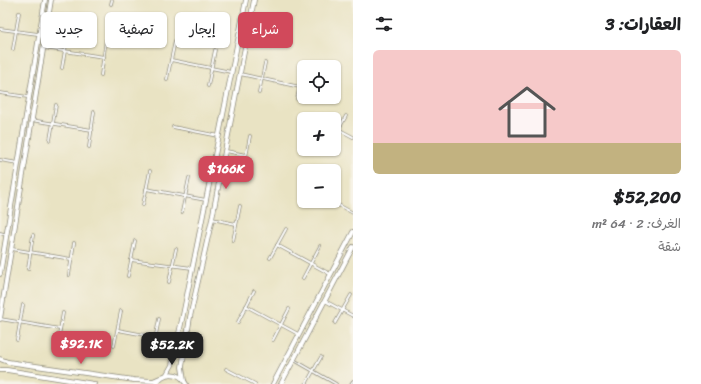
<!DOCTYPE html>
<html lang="ar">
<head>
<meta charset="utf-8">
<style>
  :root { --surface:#fff; --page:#f2f2f2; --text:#202124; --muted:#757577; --accent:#d1495b }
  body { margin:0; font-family:Sriracha,"Playpen Sans Arabic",sans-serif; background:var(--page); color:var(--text); direction:rtl; height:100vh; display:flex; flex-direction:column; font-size:15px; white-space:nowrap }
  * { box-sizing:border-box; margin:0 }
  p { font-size:13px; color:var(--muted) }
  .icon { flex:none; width:22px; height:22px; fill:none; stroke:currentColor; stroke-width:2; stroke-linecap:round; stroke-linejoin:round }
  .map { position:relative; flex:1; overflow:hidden; direction:ltr }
  .details { display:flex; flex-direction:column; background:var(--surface); width:348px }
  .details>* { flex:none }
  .hud { position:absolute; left:12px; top:12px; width:281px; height:36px; direction:rtl; display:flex; gap:8px }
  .controls { position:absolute; left:297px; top:60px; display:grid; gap:8px }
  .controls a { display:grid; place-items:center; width:44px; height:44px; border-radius:6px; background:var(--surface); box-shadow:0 1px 3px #0004; font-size:20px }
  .price { position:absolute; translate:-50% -34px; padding:0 9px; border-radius:8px; background:var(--accent); color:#fff; font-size:13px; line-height:26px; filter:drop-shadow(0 1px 2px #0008) }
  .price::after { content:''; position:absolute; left:50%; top:24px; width:12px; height:9px; margin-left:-6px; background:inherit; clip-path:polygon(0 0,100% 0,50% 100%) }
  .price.on { background:#222; color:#fff }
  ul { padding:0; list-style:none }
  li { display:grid; align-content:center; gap:8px; height:212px; padding:0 20px }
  li span { display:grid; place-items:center; height:124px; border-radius:6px; color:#555 }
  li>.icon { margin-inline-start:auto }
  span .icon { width:72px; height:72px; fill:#fffc; stroke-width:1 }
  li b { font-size:17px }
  h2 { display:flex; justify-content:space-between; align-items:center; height:48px; padding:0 20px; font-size:17px }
  .tag { padding:0 14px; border-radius:6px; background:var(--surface); box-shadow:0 1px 3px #0004; font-size:14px; line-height:36px }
  .tag.on { background:var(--accent); color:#fff }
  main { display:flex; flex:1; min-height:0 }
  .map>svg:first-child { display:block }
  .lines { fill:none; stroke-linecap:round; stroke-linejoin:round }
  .lane-casing { stroke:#8a8777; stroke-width:3.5 }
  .street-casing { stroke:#8a8777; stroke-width:5.5 }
  .lane { stroke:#fff; stroke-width:2 }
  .street { stroke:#fff; stroke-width:4 }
</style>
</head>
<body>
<main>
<section class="details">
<h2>العقارات: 3<svg class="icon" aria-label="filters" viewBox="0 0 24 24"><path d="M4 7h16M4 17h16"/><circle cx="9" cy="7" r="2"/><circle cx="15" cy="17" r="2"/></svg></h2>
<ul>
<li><span style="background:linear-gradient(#f6c9c9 75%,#c2b280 0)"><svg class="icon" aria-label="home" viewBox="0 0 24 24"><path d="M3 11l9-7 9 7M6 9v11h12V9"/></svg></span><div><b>$52,200</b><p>الغرف: 2 · 64 m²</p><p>شقة</p></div></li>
</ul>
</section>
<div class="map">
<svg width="353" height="384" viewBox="0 0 353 384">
  <rect width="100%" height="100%" fill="#f7f3e8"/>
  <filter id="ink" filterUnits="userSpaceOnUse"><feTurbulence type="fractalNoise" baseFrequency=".025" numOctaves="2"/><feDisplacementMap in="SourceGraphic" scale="8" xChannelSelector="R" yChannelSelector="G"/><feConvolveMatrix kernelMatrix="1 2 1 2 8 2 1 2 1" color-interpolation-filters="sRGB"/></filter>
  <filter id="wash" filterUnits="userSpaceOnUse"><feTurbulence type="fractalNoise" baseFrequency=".012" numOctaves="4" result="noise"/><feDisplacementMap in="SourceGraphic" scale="16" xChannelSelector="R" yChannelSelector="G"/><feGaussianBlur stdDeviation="0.9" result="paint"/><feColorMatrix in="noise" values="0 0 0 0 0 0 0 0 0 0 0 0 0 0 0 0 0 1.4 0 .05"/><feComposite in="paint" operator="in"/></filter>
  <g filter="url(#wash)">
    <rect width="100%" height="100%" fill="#e9e3c3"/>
  </g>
  <g filter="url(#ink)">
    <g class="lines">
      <defs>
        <g id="lane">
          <path d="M 111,4 L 112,0"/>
          <path d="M 0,29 L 38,34"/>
          <path d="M 44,48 L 104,57"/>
          <path d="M 13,49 L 19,13"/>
          <path d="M 171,60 L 231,72"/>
          <path d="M 62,68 L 68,33"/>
          <path d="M 240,74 L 300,87"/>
          <path d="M 101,75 L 106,40"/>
          <path d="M 167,79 L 175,41"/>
          <path d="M 208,86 L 215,50"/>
          <path d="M 0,93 L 28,97"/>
          <path d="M 259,93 L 265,63"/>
          <path d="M 297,99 L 303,70"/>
          <path d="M 31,120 L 92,130"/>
          <path d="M 173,127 L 219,136"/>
          <path d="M 338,129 L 353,137"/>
          <path d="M 334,138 L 346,116"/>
          <path d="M 50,140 L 56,105"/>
          <path d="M 89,147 L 94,112"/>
          <path d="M 226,151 L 246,155"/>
          <path d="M 0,160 L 18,163"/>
          <path d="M 243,172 L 250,136"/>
          <path d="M 146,189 L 206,200"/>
          <path d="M 331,201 L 353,213"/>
          <path d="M 143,205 L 150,171"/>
          <path d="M 182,212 L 189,178"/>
          <path d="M 212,219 L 236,224"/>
          <path d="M 0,233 L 7,235"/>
          <path d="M 233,241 L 240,206"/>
          <path d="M 277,245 L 330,274"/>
          <path d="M 12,249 L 71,259"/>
          <path d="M 270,258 L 286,229"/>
          <path d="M 131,260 L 192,268"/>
          <path d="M 28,269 L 33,235"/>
          <path d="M 69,275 L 74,243"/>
          <path d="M 128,276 L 135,241"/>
          <path d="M 303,278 L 320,246"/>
          <path d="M 169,282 L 176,249"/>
          <path d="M 325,301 L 353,316"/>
          <path d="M 246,306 L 298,334"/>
          <path d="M 0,319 L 60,329"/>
          <path d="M 238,322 L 254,291"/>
          <path d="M 335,323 L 351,295"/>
          <path d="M 118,330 L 177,341"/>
          <path d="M 17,340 L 23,305"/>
          <path d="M 273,340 L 289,309"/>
          <path d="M 114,346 L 121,311"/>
          <path d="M 57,347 L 63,313"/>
          <path d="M 152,355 L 159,319"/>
          <path d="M 294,360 L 336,384"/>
          <path d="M 226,369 L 255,384"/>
          <path d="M 306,384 L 321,357"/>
          <path d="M 351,384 L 353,381"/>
        </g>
        <g id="street">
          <path d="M 0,274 L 45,0"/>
          <path d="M 0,319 L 51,0"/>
          <path d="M 0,359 L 8,362 L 134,380 L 153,381 L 160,378"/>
          <path d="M 0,370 L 7,370 L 94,384"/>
          <path d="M 167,374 L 172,365 L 183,315 L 246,0"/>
          <path d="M 184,381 L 182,367 L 190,317 L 212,219 L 254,0"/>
          <path d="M 156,384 C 163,371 180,371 186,384"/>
          <path d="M 273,384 L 353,232"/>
          <path d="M 281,384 L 353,247"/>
        </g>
      </defs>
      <use href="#lane" class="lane-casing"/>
      <use href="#street" class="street-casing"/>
      <use href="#lane" class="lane"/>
      <use href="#street" class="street"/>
    </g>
  </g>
</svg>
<div class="controls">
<a><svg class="icon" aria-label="locate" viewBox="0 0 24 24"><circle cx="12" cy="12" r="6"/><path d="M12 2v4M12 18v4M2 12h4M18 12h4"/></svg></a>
<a>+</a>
<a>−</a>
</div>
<b class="price" style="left:226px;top:190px">$166K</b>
<b class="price" style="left:81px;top:365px">$92.1K</b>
<b class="price on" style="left:172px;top:366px">$52.2K</b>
<div class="hud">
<a class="tag on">شراء</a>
<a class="tag">إيجار</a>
<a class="tag">تصفية</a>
<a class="tag">جديد</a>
</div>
</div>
</main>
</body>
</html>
